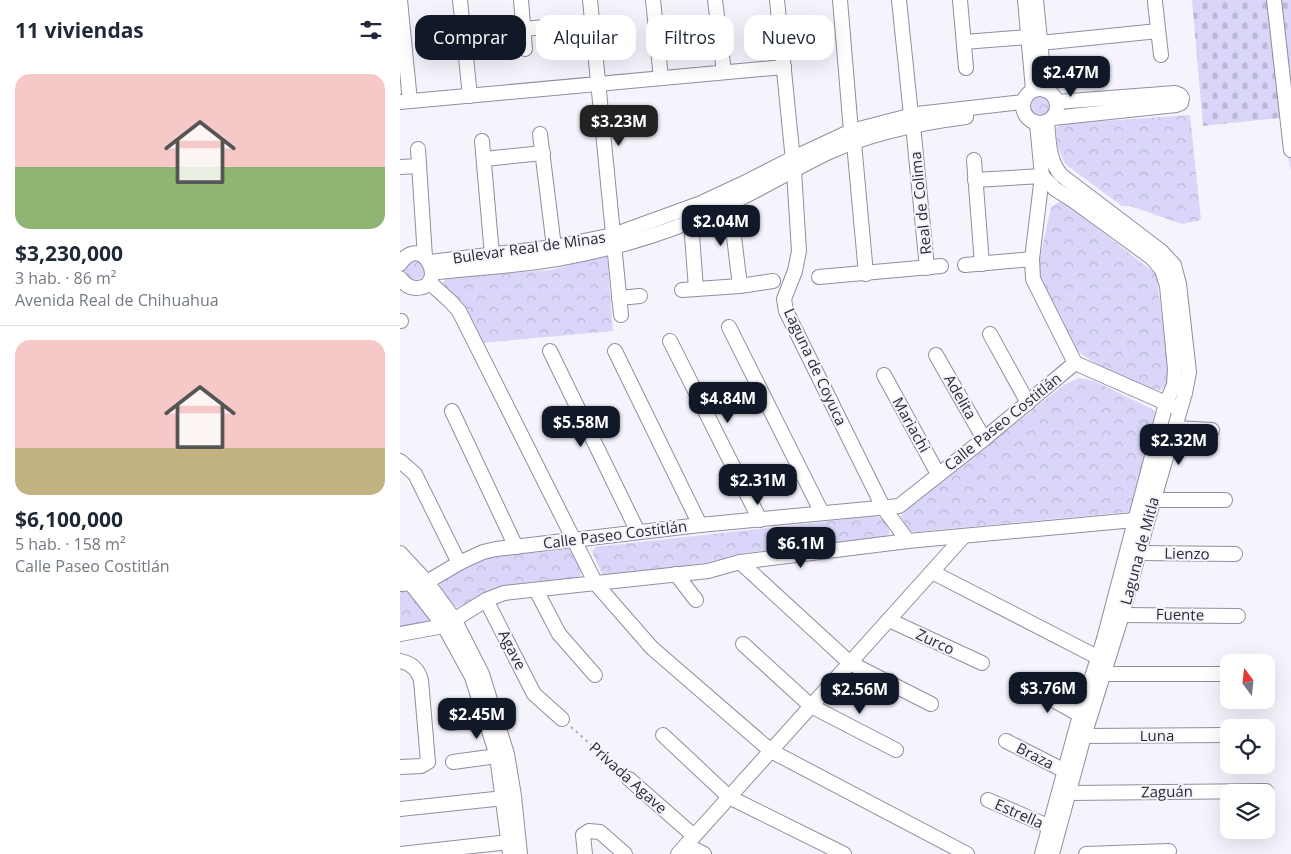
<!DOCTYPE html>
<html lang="es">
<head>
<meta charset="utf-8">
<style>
  :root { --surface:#fff; --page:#f2f2f3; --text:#1f2937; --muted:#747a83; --line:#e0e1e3; --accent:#111827 }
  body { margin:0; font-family:"Open Sans",sans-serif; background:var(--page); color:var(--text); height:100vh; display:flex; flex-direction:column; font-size:19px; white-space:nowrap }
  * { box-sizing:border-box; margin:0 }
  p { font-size:16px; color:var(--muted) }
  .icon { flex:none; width:28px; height:28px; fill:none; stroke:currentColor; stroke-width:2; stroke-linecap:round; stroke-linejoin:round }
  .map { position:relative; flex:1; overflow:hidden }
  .panel { display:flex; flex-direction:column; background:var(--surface); width:400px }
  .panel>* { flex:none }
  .banner { position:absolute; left:15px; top:15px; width:475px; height:45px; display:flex; gap:10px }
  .needle { width:32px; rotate:345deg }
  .fabs { position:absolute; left:820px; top:654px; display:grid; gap:10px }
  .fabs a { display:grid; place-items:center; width:55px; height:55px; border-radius:10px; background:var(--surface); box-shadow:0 5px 20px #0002; font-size:25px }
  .price { position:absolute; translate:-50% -42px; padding:0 11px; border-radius:10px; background:var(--accent); color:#fff; font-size:16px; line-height:32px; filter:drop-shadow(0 1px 2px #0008) }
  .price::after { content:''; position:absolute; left:50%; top:30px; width:15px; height:11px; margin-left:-8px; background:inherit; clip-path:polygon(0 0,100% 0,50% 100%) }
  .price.current { background:#222; color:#fff }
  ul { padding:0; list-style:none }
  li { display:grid; align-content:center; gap:10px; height:265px; padding:0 15px }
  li+li { border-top:1px solid var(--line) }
  li span { display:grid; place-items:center; height:155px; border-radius:15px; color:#555 }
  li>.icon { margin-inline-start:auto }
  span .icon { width:90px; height:90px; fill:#fffc; stroke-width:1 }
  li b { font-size:21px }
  h2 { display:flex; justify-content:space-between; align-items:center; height:60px; padding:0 15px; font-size:21px }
  .chip { padding:0 18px; border-radius:15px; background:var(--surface); box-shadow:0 5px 20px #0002; font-size:18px; line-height:45px }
  .chip.current { background:var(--accent); color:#fff }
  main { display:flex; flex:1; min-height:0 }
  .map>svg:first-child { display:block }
  .cemetery { fill:url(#cemetery-stones) }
  .park { fill:url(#park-crowns) }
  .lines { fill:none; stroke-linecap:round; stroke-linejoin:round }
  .minor-casing { stroke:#908ea0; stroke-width:16 }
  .path { stroke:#aeadb5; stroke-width:2; stroke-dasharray:2.5 4; stroke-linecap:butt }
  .minor { stroke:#fff; stroke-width:14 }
  .labels { text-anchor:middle; stroke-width:4; stroke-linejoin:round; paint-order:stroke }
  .street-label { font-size:15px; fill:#2c2b33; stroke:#f5f4fc }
</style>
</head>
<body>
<main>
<section class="panel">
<h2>11 viviendas<svg class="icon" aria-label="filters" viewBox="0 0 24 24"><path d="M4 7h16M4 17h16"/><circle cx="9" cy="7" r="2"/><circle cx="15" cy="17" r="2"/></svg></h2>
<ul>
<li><span style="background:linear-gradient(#f6c9c9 60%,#8fb573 0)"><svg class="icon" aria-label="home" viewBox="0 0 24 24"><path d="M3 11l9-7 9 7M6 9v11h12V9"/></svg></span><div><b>$3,230,000</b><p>3 hab. · 86 m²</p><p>Avenida Real de Chihuahua</p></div></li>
<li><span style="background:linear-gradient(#f6c9c9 70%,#c2b280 0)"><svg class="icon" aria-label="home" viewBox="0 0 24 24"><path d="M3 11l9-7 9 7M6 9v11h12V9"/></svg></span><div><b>$6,100,000</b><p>5 hab. · 158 m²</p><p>Calle Paseo Costitlán</p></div></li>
</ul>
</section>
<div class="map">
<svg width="891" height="854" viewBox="0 0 891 854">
  <defs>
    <pattern id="cemetery-stones" width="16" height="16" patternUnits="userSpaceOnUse" patternTransform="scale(1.25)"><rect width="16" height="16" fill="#d9d6f9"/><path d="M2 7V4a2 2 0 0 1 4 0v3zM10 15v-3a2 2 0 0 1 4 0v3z" fill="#bab8d6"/></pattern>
    <pattern id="park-crowns" width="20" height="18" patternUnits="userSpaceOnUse" patternTransform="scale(1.25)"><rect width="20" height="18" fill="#d9d6f9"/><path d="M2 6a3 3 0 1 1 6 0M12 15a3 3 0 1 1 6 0" fill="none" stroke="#bab8d6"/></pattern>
  </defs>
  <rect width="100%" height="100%" fill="#f5f4fc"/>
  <path class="cemetery" d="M 792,0 L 891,0 L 891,170 L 880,118 L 803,126 Z"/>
  <g class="park">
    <circle cx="639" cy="106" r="11"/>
    <path d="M 790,115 L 801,220 L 782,224 L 730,206 L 722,206 L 665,164 L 657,145 L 656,128 L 662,124 Z"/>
    <path d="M 661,201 L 665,203 L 756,274 L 770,375 L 767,386 L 760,390 L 737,385 L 696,364 L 674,349 L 642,284 L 640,272 L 639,262 L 651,207 Z"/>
    <path d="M 18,255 L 27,272 C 22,278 17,281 10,279 L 4,269 Z"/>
    <path d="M 207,255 L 213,331 L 82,343 L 43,283 L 47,278 L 151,270 Z"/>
    <path d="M 679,378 L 694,381 L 752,409 L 758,416 L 732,509 L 728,512 L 514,532 L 509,530 L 501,516 L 507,509 L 664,385 Z"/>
    <path d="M 474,516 C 485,518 492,527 488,538 L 343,553 L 305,563 L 205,576 L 202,574 L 192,552 L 195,547 Z"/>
    <path d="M 168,549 L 172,550 C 177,559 187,570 178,579 L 90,591 L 63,605 L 56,607 L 53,605 L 41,590 L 40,585 L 43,579 L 86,558 Z"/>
    <path d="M 7,589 L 30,620 L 26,623 L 0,626 L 0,590 Z"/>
  </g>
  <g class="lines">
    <defs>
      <g id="minor">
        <path d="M 0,0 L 10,101"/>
        <path d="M 60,0 L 70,96"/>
        <path d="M 121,0 L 125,49"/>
        <path d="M 190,0 L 221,315"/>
        <path d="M 253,0 L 261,78"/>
        <path d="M 315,0 L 324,72"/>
        <path d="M 377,0 L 394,171 L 399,251 L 395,271 L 384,299 L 386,311 L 483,507 L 508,541"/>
        <path d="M 440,0 L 451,131"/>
        <path d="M 499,0 L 511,115"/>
        <path d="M 560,0 L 566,68"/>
        <path d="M 625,0 L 633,90"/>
        <path d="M 636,0 L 645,90"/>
        <path d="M 874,0 L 891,150"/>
        <path d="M 755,2 L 761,55"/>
        <path d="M 124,29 L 192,22"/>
        <path d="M 564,42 L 628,37"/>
        <path d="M 640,43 L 758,31"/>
        <circle cx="640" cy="106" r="17"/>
        <path d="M 0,102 L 384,67"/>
        <path d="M 653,118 L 776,105 L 781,103 L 782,98 L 780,95 L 775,93 L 657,102"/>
        <path d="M 647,122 C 649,141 648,159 661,175 L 761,251 L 774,265 L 779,284 L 789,372 L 785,393 L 748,519 L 722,615 L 684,736 L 652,854"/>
        <path d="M 637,123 L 642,176 L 655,189 L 674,201 L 752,258 L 762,270 L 767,286 L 775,369 L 774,385 L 766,403 L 704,639 L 680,715 L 642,854"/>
        <path d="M 513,125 L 527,268"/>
        <path d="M 140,134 L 154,247"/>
        <path d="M 82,141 L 92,255"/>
        <path d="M 454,143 L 466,274"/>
        <path d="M 18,149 L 25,257"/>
        <path d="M 84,159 L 143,153"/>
        <path d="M 574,160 L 582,264"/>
        <path d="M 0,167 L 19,166"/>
        <path d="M 575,180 L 642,176 L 632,259 L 633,279 L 675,363 L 775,407"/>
        <path d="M 330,204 L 340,286"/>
        <path d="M 291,222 L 296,289"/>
        <path d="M 30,262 L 154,247 L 213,235 L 301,203 L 348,181 L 393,158 L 451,131 L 517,114 L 623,102"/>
        <path d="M 0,264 C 22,230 50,287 16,288 C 9,288 4,284 0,278"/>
        <path d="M 565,265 L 632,259"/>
        <path d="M 32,273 C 73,268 116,266 157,259 C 203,251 248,239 292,221 C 339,202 382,175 427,153 C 470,133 519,123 566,117"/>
        <path d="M 419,277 L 541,266"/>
        <path d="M 29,282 L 50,301 L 59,311 L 196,584 L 252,648 L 371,751 L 567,854"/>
        <path d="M 282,290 L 340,286 L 373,281"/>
        <path d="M 219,298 L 240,296"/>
        <path d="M 0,321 L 1,321"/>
        <path d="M 329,327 L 422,513"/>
        <path d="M 590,334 L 628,403"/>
        <path d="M 270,341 L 360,520"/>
        <path d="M 150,351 L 238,532"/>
        <path d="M 215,351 L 300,525"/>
        <path d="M 536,355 L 584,439"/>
        <path d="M 484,375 L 538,474"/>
        <path d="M 52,411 L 116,547"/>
        <path d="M 775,428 L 812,430"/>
        <path d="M 0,461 L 15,474 L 59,563"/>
        <path d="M 754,500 L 825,500"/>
        <path d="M 0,553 L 27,582 L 54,619 L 82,674 L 107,754 L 114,796 L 120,854"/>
        <path d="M 739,553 L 835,554"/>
        <path d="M 340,562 L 450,663 L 531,704"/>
        <path d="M 0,570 L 44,626 L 72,677 L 97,756 L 110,854"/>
        <path d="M 532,572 L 705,661"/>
        <path d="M 276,574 L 296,600"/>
        <path d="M 0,584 L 27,582 L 59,563 L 83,552 L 96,549 L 300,525 L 499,506 L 584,439 L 675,363"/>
        <path d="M 136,590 L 159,634 L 195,675"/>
        <path d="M 86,600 L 134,694 L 162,719"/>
        <path d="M 722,615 L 838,616"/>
        <path d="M 489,620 L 582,663"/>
        <path d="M 0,634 L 44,626 L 86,600 L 104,593 L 308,571 L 340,562 L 508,541 L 745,519"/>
        <path d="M 343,644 L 411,706 L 496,750"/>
        <path d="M 0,661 C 11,663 18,669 21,680 L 28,762 L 21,766 L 0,767"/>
        <path d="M 697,672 L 705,674 L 829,674"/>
        <path d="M 630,687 L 680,715"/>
        <path d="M 51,723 L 85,718"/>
        <path d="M 263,735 L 329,797 L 444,854"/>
        <path d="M 684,736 L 829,735"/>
        <path d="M 606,741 L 665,771"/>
        <path d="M 53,762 L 97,756"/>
        <path d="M 229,779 L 294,836"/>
        <path d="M 669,793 L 866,791"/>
        <path d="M 588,800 L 650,827"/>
        <path d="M 0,809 L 104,798"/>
        <path d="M 286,845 L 304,854"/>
        <path d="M 0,854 L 109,842"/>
        <path d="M 185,854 L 183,835 L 189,831 L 200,832 L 225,854"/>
        <path d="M 278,854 L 564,536"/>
        <path d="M 686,854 L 769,851"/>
      </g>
    </defs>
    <use href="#minor" class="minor-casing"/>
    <path class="path" d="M 171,727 L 222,772"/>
    <use href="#minor" class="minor"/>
  </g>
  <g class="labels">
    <g class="street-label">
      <text transform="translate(521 203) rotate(-96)" y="5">Real de Colima</text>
      <text transform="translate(129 248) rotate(-8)" y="5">Bulevar Real de Minas</text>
      <text transform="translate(415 367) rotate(65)" y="5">Laguna de Coyuca</text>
      <text transform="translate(560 397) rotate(60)" y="5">Adelita</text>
      <text transform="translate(603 422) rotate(-39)" y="5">Calle Paseo Costitlán</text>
      <text transform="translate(511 425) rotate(61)" y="5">Mariachi</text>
      <text transform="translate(215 535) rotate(-7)" y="5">Calle Paseo Costitlán</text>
      <text transform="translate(740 551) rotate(-75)" y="5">Laguna de Mitla</text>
      <text transform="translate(787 554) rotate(1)" y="5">Lienzo</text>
      <text transform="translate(780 615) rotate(1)" y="5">Fuente</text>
      <text transform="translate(535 642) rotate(25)" y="5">Zurco</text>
      <text transform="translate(112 650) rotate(63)" y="5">Agave</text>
      <text x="757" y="741">Luna</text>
      <text transform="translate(635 756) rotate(27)" y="5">Braza</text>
      <text transform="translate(228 778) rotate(42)" y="5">Privada Agave</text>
      <text transform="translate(767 792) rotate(-1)" y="5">Zaguán</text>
      <text transform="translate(619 814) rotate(24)" y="5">Estrella</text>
    </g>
  </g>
</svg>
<div class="fabs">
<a><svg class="needle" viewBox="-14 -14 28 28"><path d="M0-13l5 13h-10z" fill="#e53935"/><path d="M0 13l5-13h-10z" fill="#747a83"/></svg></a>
<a><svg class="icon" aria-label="locate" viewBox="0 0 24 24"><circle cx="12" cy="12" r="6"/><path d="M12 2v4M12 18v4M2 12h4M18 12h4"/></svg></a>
<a><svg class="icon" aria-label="layers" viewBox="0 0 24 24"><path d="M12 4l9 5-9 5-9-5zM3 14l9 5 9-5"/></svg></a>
</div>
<b class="price" style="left:671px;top:98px">$2.47M</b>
<b class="price current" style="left:219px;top:147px">$3.23M</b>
<b class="price" style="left:321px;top:247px">$2.04M</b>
<b class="price" style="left:328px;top:424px">$4.84M</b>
<b class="price" style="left:181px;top:448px">$5.58M</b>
<b class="price" style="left:779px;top:466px">$2.32M</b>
<b class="price" style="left:358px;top:506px">$2.31M</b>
<b class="price" style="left:401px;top:569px">$6.1M</b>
<b class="price" style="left:648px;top:714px">$3.76M</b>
<b class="price" style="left:460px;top:715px">$2.56M</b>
<b class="price" style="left:77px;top:740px">$2.45M</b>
<div class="banner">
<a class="chip current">Comprar</a>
<a class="chip">Alquilar</a>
<a class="chip">Filtros</a>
<a class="chip">Nuevo</a>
</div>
</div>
</main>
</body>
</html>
